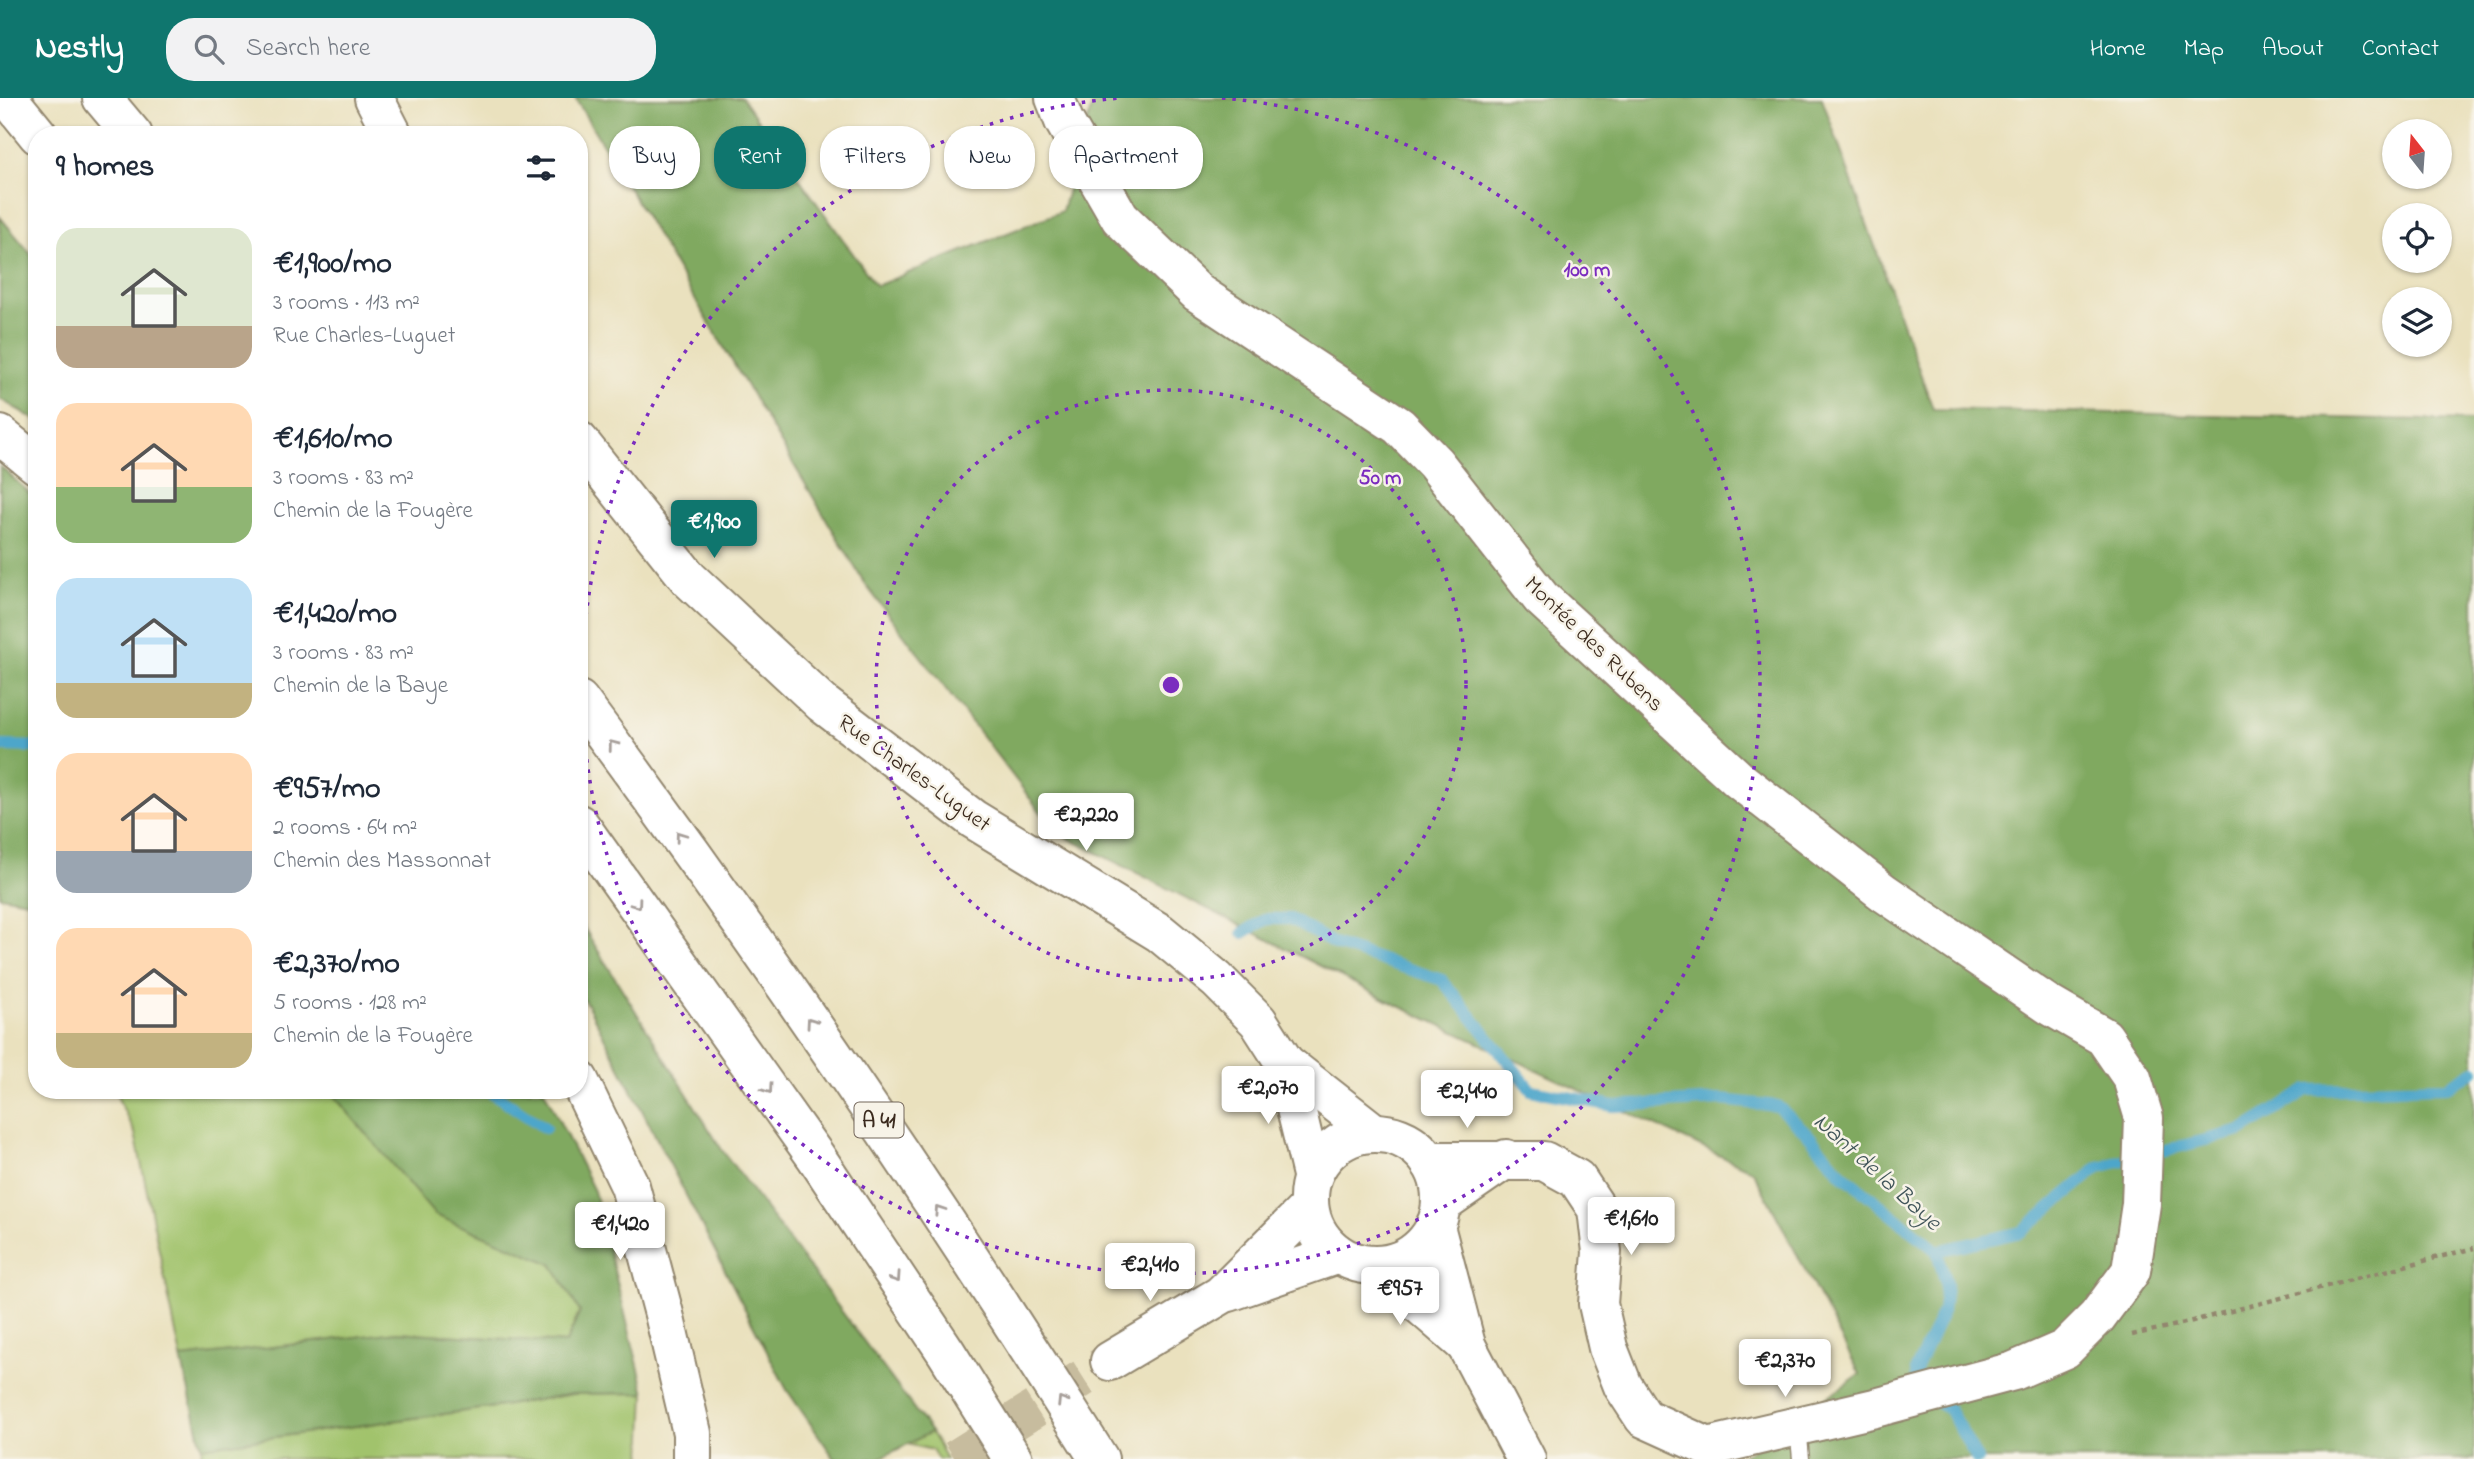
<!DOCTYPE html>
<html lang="en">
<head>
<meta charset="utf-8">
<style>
  :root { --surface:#fff; --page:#f2f2f3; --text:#1f2937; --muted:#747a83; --accent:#0f766e }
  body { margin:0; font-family:"Indie Flower",sans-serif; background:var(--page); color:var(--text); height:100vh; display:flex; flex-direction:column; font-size:26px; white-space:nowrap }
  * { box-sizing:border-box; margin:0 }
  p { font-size:23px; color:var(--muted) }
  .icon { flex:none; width:38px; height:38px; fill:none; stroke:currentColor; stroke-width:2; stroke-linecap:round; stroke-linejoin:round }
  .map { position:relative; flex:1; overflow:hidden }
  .details { position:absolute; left:28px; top:28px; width:560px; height:973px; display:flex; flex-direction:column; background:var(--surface); border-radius:28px; box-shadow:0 2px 5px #0004 }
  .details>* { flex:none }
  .top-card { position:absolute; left:609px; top:28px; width:665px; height:63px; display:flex; gap:14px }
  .needle { width:46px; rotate:343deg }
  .fabs { position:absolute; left:2382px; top:21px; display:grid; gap:14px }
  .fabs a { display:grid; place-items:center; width:70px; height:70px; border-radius:50%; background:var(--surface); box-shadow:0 2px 5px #0004; font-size:35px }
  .price { position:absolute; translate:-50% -60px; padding:0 16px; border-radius:7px; background:#fff; color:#222; font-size:23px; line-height:46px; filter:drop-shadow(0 2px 4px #0008) }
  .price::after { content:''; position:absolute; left:50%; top:42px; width:21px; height:16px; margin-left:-10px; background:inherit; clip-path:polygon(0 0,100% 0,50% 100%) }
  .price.on { background:var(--accent); color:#fff }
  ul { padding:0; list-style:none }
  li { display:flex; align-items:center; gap:21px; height:175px; padding:0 28px }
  li span { display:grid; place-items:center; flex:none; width:196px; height:140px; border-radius:21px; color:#555 }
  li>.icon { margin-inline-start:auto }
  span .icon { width:84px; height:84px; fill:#fffc; stroke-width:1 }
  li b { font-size:30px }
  h2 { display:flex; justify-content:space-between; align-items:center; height:84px; padding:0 28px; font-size:30px }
  .tag { padding:0 24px; border-radius:28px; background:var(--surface); box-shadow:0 2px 5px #0004; font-size:24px; line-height:63px }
  .tag.on { background:var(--accent); color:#fff }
  header { display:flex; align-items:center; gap:42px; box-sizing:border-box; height:98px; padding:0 35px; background:var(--accent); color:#fff }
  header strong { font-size:33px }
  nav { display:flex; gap:38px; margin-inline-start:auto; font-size:24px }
  .search { width:490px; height:63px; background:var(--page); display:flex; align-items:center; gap:18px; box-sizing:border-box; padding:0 24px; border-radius:28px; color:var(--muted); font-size:26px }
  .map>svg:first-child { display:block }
  .green { fill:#a1c36c; stroke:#6e7645; stroke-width:2 }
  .forest { fill:#80a960; stroke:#5e6a3f; stroke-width:2 }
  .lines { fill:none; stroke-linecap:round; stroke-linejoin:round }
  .stream { stroke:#4da6ca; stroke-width:12 }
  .secondary-tunnel { stroke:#c7bc9e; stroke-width:38; stroke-dasharray:38 19; stroke-linecap:butt }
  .service-casing { stroke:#92866e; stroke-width:19 }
  .tertiary-casing { stroke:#92866e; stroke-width:42 }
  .secondary-casing { stroke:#92866e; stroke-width:42 }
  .motorway-casing { stroke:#92866e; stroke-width:42 }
  .path { stroke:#92866e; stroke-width:4.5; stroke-dasharray:5 5; stroke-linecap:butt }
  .service { stroke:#fff; stroke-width:16 }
  .tertiary { stroke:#fff; stroke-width:38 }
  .secondary { stroke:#fff; stroke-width:38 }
  .motorway { stroke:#fff; stroke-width:38 }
  .oneway { stroke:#a79f9a }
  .ring { fill:none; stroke:#7b2cbf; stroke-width:3.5; stroke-dasharray:3.5 7 }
  .labels { text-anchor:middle; stroke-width:5; stroke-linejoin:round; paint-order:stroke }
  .shield { fill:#f7f3e8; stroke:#73665b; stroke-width:2 }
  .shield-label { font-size:21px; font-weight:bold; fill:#3b2a1e }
  .street-label { font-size:23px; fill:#3b2a1e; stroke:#f7f3e8 }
  .water-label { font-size:24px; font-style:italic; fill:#41555a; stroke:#f7f3e8 }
  .centre { fill:#7b2cbf; stroke:#f7f3e8; stroke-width:3.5 }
  .ring-label { font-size:21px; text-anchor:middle; font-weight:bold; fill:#7b2cbf; stroke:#f7f3e8; stroke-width:5; stroke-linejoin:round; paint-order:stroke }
</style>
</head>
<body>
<header>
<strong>Nestly</strong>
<div class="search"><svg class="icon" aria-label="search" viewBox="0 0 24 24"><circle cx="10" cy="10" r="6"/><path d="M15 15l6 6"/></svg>Search here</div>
<nav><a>Home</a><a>Map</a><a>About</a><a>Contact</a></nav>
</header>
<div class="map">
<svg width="2474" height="1361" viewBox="0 0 2474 1361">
  <rect width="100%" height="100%" fill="#f7f3e8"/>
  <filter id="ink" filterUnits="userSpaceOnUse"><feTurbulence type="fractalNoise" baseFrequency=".0143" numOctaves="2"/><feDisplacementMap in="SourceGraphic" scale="14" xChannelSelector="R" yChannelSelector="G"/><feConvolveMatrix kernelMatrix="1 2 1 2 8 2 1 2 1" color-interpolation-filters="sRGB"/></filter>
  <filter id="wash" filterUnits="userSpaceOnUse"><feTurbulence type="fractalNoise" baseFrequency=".00686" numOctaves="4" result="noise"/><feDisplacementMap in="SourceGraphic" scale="28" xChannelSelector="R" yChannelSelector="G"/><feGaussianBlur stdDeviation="1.57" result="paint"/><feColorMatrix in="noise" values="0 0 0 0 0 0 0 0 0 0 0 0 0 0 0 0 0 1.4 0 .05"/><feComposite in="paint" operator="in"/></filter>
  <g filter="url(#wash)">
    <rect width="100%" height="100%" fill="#eae1be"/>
    <g class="green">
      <path d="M 114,992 L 329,992 L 435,1116 L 552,1166 L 580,1213 L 566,1245 L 397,1234 L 181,1260 L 135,1035 Z"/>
      <path d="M 645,1295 L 642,1361 L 201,1361 L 202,1349 L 502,1308 L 572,1296 Z"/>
      <path d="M 931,1334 L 946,1361 L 938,1361 L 932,1352 L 907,1346 Z"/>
    </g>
    <g class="forest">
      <path d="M 575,0 L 742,0 L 876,188 L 1062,113 L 1094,0 L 1822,0 L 1933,311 L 2474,323 L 2474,1361 L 1739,1361 L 1860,1276 L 1753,1073 L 1393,905 L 1056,734 L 865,486 Z"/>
      <path d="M 0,119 L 37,163 L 37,323 L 0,301 Z"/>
      <path d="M 0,368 L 37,402 L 37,805 L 0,798 Z"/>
      <path d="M 579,822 L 722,1052 L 931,1334 L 879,1361 L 835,1361 L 787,1292 L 587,906 L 579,896 Z"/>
      <path d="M 329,992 L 544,992 L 594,1093 L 645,1295 L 572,1296 L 502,1308 L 202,1349 L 181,1260 L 397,1234 L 566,1245 L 580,1214 L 552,1166 L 435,1117 Z"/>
    </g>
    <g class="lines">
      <g class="stream">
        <path d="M 0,648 L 37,649"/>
        <path d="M 1243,835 L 1266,821 L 1291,821 L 1336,847 L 1442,882 L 1531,992 L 1614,1008 L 1721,1002 L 1777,1008 L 1805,1033 L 1842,1076 L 1937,1153 L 2021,1134 L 2099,1069 L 2241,1033 L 2307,992 L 2447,989 L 2474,973"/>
        <path d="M 488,992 L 545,1030"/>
        <path d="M 1921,1292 L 1918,1291 L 1916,1272 L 1943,1213 L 1946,1186 L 1937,1153"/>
        <path d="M 1936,1303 L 1949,1311 L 1977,1361"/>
      </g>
    </g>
  </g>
  <g filter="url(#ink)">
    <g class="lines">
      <path class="secondary-tunnel" d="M 955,1361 L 1110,1263"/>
      <defs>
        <path id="service" d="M 1798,1328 L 1801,1361"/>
        <g id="tertiary">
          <path d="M 1055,0 L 1064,23 L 1120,120 L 1198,195 L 1399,328 L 1435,365 L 1541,500 L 1739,682 L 1883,794 L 2049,907 L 2104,939 L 2132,980 L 2144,1020 L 2141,1106 L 2131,1173 L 2097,1219 L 2065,1251 L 2014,1273 L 1875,1310 L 1708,1349 L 1644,1320 L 1623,1288 L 1608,1250 L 1598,1206 L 1602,1154 L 1597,1111 L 1577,1081 L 1544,1063 L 1429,1063"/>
          <path d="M 0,337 L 37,367"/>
          <path d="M 579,982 L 630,1088 L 664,1216 L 692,1335 L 692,1361"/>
          <path d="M 1441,1106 L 1506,1061"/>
          <path d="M 1435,1128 L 1466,1247 L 1526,1361"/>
          <path d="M 1374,1167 L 1466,1247"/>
        </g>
        <g id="secondary">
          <path d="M 374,0 L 393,37"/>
          <path d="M 579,343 L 689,481 L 823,606 L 973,721 L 1160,835 L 1217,882 L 1258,923 L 1285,965 L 1373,1034"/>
          <path d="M 1285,965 L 1312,1077"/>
          <circle cx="1375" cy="1101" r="66"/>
          <path d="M 1229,1194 L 1338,1156"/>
          <path d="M 1110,1263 L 1221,1197 L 1309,1109"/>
        </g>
        <g id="motorway">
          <path d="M 8,0 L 38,37"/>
          <path d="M 102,0 L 133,37"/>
          <path d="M 579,602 C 763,848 935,1101 1099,1361"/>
          <path d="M 579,726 L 816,1059 L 946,1254 L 1013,1361"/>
        </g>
      </defs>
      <use href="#service" class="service-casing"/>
      <use href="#tertiary" class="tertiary-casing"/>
      <use href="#secondary" class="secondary-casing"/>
      <use href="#motorway" class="motorway-casing"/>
      <path class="path" d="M 2132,1237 L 2177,1227 L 2474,1150"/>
      <use href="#service" class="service"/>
      <use href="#tertiary" class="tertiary"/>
      <use href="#secondary" class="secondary"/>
      <use href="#motorway" class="motorway"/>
    </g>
    <defs><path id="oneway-chevron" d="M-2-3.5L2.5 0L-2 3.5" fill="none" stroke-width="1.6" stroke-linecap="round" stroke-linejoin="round" transform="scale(1.75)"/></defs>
    <g class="oneway">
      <use href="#oneway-chevron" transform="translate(613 647) rotate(-127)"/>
      <use href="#oneway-chevron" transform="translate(680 738) rotate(-126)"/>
      <use href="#oneway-chevron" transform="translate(637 806) rotate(54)"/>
      <use href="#oneway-chevron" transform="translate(811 924) rotate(-125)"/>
      <use href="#oneway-chevron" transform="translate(768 991) rotate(55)"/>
      <use href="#oneway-chevron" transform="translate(939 1112) rotate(-124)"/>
      <use href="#oneway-chevron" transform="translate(896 1180) rotate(56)"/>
      <use href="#oneway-chevron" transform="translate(1062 1303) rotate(-122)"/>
    </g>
  </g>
  <g class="ring">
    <circle cx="1171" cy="587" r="295"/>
    <path d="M1222 0A589 589 0 1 1 1120 0"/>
  </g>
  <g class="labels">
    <rect class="shield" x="854.5" y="1004.5" width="49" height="35" rx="5"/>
    <g class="shield-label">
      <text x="879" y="1029">A 41</text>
    </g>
    <g class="street-label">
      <text transform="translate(1595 545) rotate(44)" y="8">Montée des Rubens</text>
      <text transform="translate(915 674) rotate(36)" y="8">Rue Charles-Luguet</text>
    </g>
    <g class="water-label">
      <text transform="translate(1878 1073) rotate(42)" y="8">Nant de la Baye</text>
    </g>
  </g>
  <circle cx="1171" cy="587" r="10" class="centre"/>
  <g class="ring-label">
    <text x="1587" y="178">100 m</text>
    <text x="1380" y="386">50 m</text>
  </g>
</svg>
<div class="fabs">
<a><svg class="needle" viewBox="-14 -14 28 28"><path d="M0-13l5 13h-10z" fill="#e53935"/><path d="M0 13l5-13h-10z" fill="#747a83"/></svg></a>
<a><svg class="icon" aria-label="locate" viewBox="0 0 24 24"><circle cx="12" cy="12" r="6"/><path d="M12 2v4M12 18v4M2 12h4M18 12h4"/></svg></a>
<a><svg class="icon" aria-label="layers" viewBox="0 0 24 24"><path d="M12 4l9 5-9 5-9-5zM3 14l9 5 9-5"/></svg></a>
</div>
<b class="price on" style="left:714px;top:462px">€1,900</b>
<b class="price" style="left:1086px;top:755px">€2,220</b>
<b class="price" style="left:1268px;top:1028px">€2,070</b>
<b class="price" style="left:1467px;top:1032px">€2,440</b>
<b class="price" style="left:1631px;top:1159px">€1,610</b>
<b class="price" style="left:620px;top:1164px">€1,420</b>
<b class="price" style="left:1150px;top:1205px">€2,410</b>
<b class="price" style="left:1400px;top:1229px">€957</b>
<b class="price" style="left:1785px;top:1301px">€2,370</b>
<div class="top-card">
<a class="tag">Buy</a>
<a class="tag on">Rent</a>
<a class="tag">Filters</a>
<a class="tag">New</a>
<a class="tag">Apartment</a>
</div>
<section class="details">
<h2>9 homes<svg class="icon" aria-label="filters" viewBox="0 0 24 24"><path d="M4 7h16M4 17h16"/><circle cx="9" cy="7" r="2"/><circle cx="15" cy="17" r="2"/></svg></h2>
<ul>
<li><span style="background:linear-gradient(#dfe7d0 70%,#b9a48a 0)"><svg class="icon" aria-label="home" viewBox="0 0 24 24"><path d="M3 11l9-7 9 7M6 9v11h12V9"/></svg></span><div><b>€1,900/mo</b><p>3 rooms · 113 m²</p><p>Rue Charles-Luguet</p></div></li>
<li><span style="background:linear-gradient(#ffd9b3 60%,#8fb573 0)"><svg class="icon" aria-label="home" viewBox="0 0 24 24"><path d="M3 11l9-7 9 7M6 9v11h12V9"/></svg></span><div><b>€1,610/mo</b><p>3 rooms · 83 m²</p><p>Chemin de la Fougère</p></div></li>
<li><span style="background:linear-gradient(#bfe0f5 75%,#c2b280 0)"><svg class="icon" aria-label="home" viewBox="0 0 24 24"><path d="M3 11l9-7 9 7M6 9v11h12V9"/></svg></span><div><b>€1,420/mo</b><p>3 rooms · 83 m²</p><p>Chemin de la Baye</p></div></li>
<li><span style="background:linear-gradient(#ffd9b3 70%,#9aa5b1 0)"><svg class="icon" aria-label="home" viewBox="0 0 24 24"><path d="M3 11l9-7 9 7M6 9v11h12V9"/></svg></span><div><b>€957/mo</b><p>2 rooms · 64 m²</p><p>Chemin des Massonnat</p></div></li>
<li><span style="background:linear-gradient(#ffd9b3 75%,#c2b280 0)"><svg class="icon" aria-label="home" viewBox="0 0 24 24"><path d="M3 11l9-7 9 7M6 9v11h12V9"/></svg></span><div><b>€2,370/mo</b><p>5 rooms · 128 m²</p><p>Chemin de la Fougère</p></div></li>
</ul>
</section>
</div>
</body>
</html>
